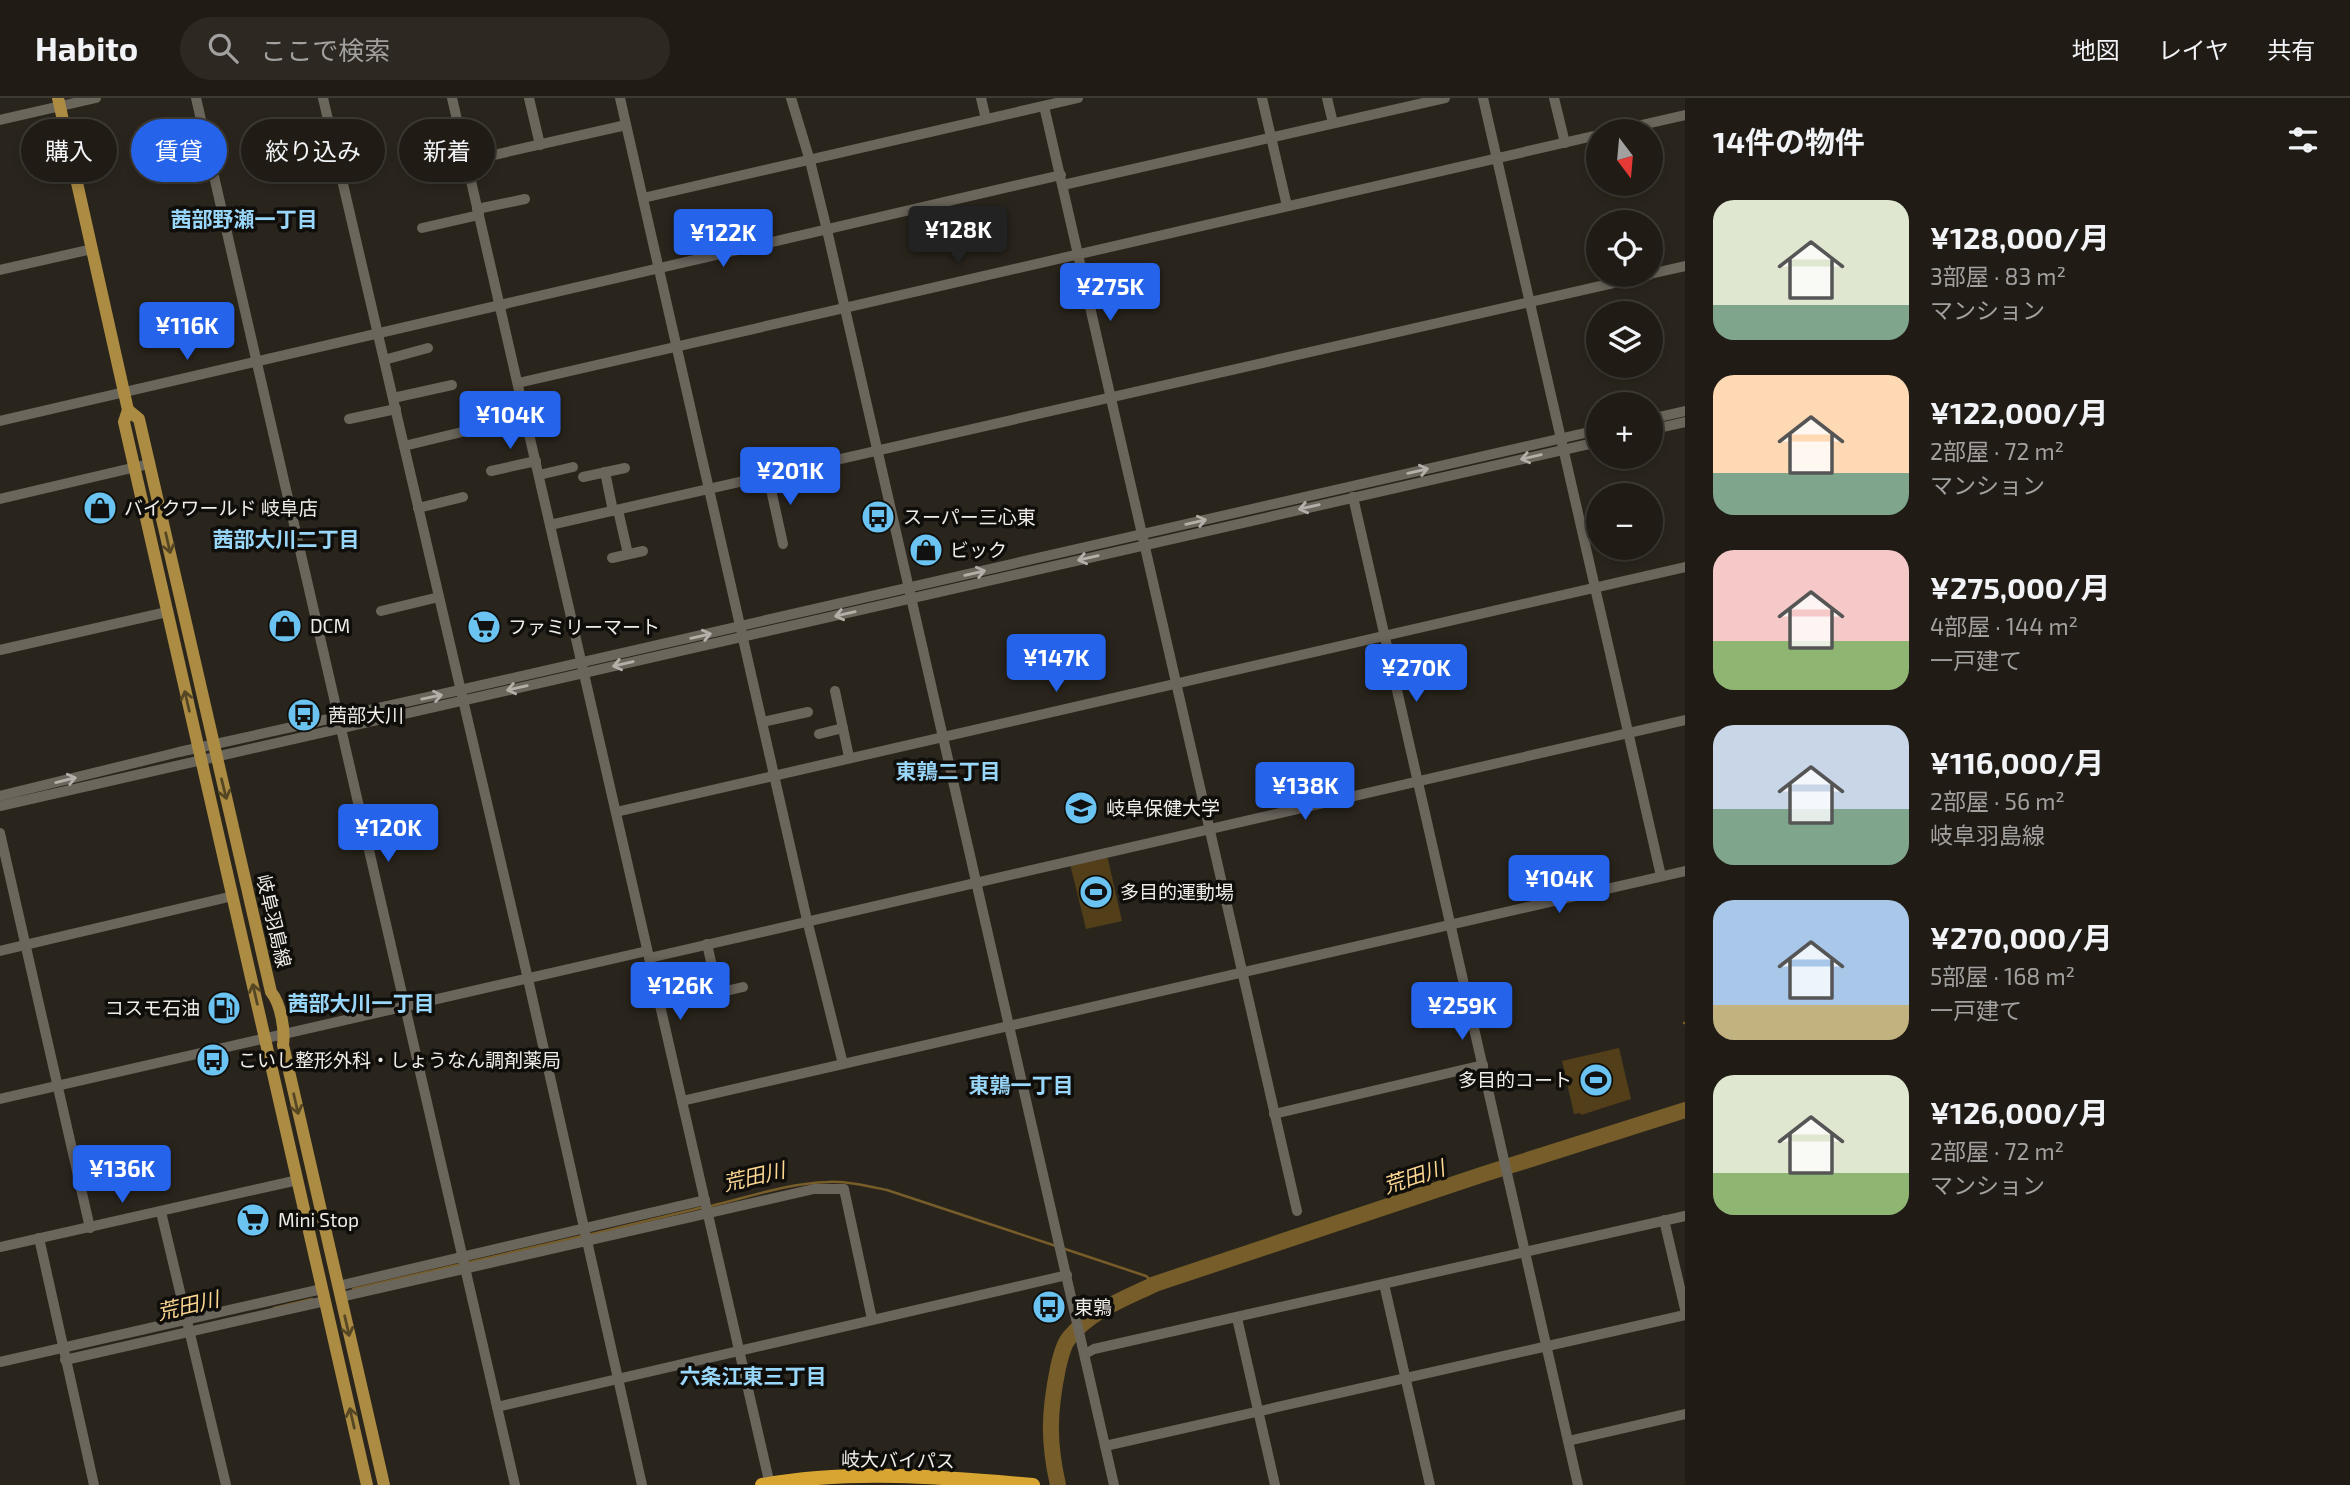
<!DOCTYPE html>
<html lang="ja">
<head>
<meta charset="utf-8">
<style>
  :root { --surface:#201c15; --page:#2d2922; --text:#f1f3f6; --muted:#a2a1a0; --line:#3d3a34; --accent:#2563eb }
  body { margin:0; font-family:"Exo 2","Noto Sans JP",sans-serif; background:var(--page); color:var(--text); height:100vh; display:flex; flex-direction:column; font-size:26px; white-space:nowrap }
  * { box-sizing:border-box; margin:0 }
  p { font-size:23px; color:var(--muted) }
  .icon { flex:none; width:38px; height:38px; fill:none; stroke:currentColor; stroke-width:2; stroke-linecap:round; stroke-linejoin:round }
  .map { position:relative; flex:1; overflow:hidden }
  .details { display:flex; flex-direction:column; background:var(--surface); width:665px }
  .details>* { flex:none }
  .hud { position:absolute; left:21px; top:21px; width:665px; height:63px; display:flex; gap:14px }
  .needle { width:46px; rotate:164deg }
  .tools { position:absolute; left:1586px; top:21px; display:grid; gap:14px }
  .tools a { display:grid; place-items:center; width:77px; height:77px; border-radius:50%; background:var(--surface); box-shadow:0 4px 10px #0003,0 0 0 2px var(--line); font-size:35px }
  .price { position:absolute; translate:-50% -60px; padding:0 16px; border-radius:7px; background:var(--accent); color:#fff; font-size:23px; line-height:46px; filter:drop-shadow(0 2px 4px #0008) }
  .price::after { content:''; position:absolute; left:50%; top:42px; width:21px; height:16px; margin-left:-10px; background:inherit; clip-path:polygon(0 0,100% 0,50% 100%) }
  .price.on { background:#222; color:#fff }
  ul { padding:0; list-style:none }
  li { display:flex; align-items:center; gap:21px; height:175px; padding:0 28px }
  li span { display:grid; place-items:center; flex:none; width:196px; height:140px; border-radius:21px; color:#555 }
  li>.icon { margin-inline-start:auto }
  span .icon { width:84px; height:84px; fill:#fffc; stroke-width:1 }
  li b { font-size:30px }
  h2 { display:flex; justify-content:space-between; align-items:center; height:84px; padding:0 28px; font-size:30px }
  .tag { padding:0 24px; border-radius:32px; background:var(--surface); box-shadow:0 4px 10px #0003,0 0 0 2px var(--line); font-size:24px; line-height:63px }
  .tag.on { background:var(--accent); color:#fff }
  header { display:flex; align-items:center; gap:42px; box-sizing:border-box; height:98px; padding:0 35px; background:var(--surface); border-bottom:2px solid var(--line) }
  header strong { font-size:33px }
  nav { display:flex; gap:38px; margin-inline-start:auto; font-size:24px }
  .search { width:490px; height:63px; background:var(--page); display:flex; align-items:center; gap:18px; box-sizing:border-box; padding:0 24px; border-radius:38px; color:var(--muted); font-size:26px }
  main { display:flex; flex:1; min-height:0 }
  .map>svg:first-child { display:block }
  .green { fill:#523f19 }
  .lines { fill:none; stroke-linecap:round; stroke-linejoin:round }
  .stream { stroke:#765d29; stroke-width:2.5 }
  .river { stroke:#765d29; stroke-width:16 }
  .minor { stroke:#6b665c; stroke-width:10 }
  .major { stroke:#ac8c43; stroke-width:12 }
  .highway { stroke:#d8a532; stroke-width:14 }
  .oneway { stroke:#b4b0a9 }
  .oneway2 { stroke:#564724 }
  .labels { text-anchor:middle; stroke-width:7; stroke-linejoin:round; paint-order:stroke }
  .poi-label { font-size:19px; fill:#f0ede8; stroke:#100e0b; text-anchor:start }
  .street-label { font-size:19px; fill:#f0ede8; stroke:#100e0b }
  .neighbourhood-label { font-size:21px; font-weight:bold; fill:#99d7fa; stroke:#100e0b }
  .water-label { font-size:21px; font-style:italic; fill:#fbd792; stroke:#100e0b }
</style>
</head>
<body>
<header>
<strong>Habito</strong>
<div class="search"><svg class="icon" aria-label="search" viewBox="0 0 24 24"><circle cx="10" cy="10" r="6"/><path d="M15 15l6 6"/></svg>ここで検索</div>
<nav><a>地図</a><a>レイヤ</a><a>共有</a></nav>
</header>
<main>
<div class="map">
<svg width="1685" height="1387" viewBox="0 0 1685 1387">
  <rect width="100%" height="100%" fill="#2a251c"/>
  <g class="green">
    <path d="M 1107,757 L 1122,823 L 1086,831 L 1070,766 Z"/>
    <path d="M 1619,950 L 1631,1001 L 1581,1017 L 1580,1015 L 1574,1016 L 1562,963 Z"/>
  </g>
  <g class="lines">
    <g class="stream">
      <path d="M 1684,925 L 1685,925"/>
      <path d="M 711,1108 C 749,1099 789,1085 828,1084 C 847,1083 868,1088 887,1092 L 1056,1148"/>
      <path d="M 588,1137 L 704,1109"/>
      <path d="M 1062,1150 L 1146,1178 L 1155,1186"/>
      <path d="M 353,1191 L 582,1138"/>
      <path d="M 274,1210 L 312,1201"/>
    </g>
    <path class="river" d="M 1058,1387 C 1048,1343 1049,1314 1058,1270 C 1060,1261 1063,1247 1069,1240 C 1090,1213 1126,1200 1155,1186 L 1484,1076 L 1685,1012"/>
    <g class="minor">
      <path d="M 196,0 L 515,1387"/>
      <path d="M 323,0 L 528,881 L 642,1387"/>
      <path d="M 452,0 L 770,1387"/>
      <path d="M 529,0 L 540,47"/>
      <path d="M 620,0 L 807,822 L 843,966"/>
      <path d="M 791,0 L 810,63 L 827,132 L 1114,1387"/>
      <path d="M 981,0 L 986,21"/>
      <path d="M 1262,0 L 1287,108"/>
      <path d="M 1327,0 L 1333,25"/>
      <path d="M 1483,0 L 1661,778"/>
      <path d="M 1554,0 L 1565,45"/>
      <path d="M 1044,8 L 1297,1113"/>
      <path d="M 0,22 L 96,0"/>
      <path d="M 1615,33 L 1685,17"/>
      <path d="M 467,63 L 626,27"/>
      <path d="M 1063,87 L 1445,0"/>
      <path d="M 643,100 L 1078,0"/>
      <path d="M 477,111 L 525,101"/>
      <path d="M 422,130 L 479,117"/>
      <path d="M 0,172 L 92,151"/>
      <path d="M 1650,176 L 1685,168"/>
      <path d="M 384,262 L 428,250"/>
      <path d="M 518,285 L 1598,37"/>
      <path d="M 393,300 L 452,287"/>
      <path d="M 349,321 L 396,311"/>
      <path d="M 1650,321 L 1685,313"/>
      <path d="M 0,323 L 1061,77"/>
      <path d="M 1650,332 L 1685,324"/>
      <path d="M 404,348 L 462,334"/>
      <path d="M 491,373 L 536,363"/>
      <path d="M 605,374 L 613,413"/>
      <path d="M 539,377 L 573,369"/>
      <path d="M 768,378 L 783,446"/>
      <path d="M 583,379 L 625,370"/>
      <path d="M 1353,399 L 1578,1387"/>
      <path d="M 0,401 L 149,366"/>
      <path d="M 418,410 L 463,399"/>
      <path d="M 618,412 L 628,456"/>
      <path d="M 550,427 L 1649,177"/>
      <path d="M 612,460 L 643,453"/>
      <path d="M 381,513 L 439,499"/>
      <path d="M 0,552 L 167,514"/>
      <path d="M 835,593 L 849,659"/>
      <path d="M 762,624 L 808,614"/>
      <path d="M 819,636 L 843,630"/>
      <path d="M 0,698 L 179,654 L 460,592 L 1598,332"/>
      <path d="M 0,708 L 1598,344"/>
      <path d="M 616,714 L 1685,469"/>
      <path d="M 0,735 L 90,1130"/>
      <path d="M 707,846 L 718,895"/>
      <path d="M 0,853 L 233,798"/>
      <path d="M 649,860 L 1685,622"/>
      <path d="M 704,898 L 743,889"/>
      <path d="M 0,1001 L 647,853"/>
      <path d="M 682,1003 L 1685,773"/>
      <path d="M 1274,1016 L 1483,967"/>
      <path d="M 161,1114 L 226,1387"/>
      <path d="M 1664,1122 L 1685,1211"/>
      <path d="M 39,1140 L 94,1387"/>
      <path d="M 0,1149 L 298,1082"/>
      <path d="M 1384,1186 L 1430,1387"/>
      <path d="M 338,1188 L 705,1102"/>
      <path d="M 341,1199 L 814,1091 L 844,1091 L 872,1221"/>
      <path d="M 1237,1220 L 1275,1387"/>
      <path d="M 1085,1256 L 1094,1251 L 1685,1118"/>
      <path d="M 65,1262 L 325,1203"/>
      <path d="M 0,1264 L 322,1191"/>
      <path d="M 497,1309 L 1067,1177"/>
      <path d="M 1568,1343 L 1685,1316"/>
      <path d="M 1105,1348 L 1685,1217"/>
    </g>
    <g class="major">
      <path d="M 58,0 L 128,312 L 124,324 L 367,1387"/>
      <path d="M 128,312 L 139,321 L 271,894 C 281,906 285,932 283,947 L 384,1387"/>
    </g>
    <path class="highway" d="M 762,1387 C 851,1371 944,1379 1033,1387"/>
  </g>
  <defs><path id="oneway-shaft" d="M-6 0H5M1.5-3L5.5 0L1.5 3" fill="none" stroke-width="1.6" stroke-linecap="round" stroke-linejoin="round" transform="scale(1.75)"/></defs>
  <g class="oneway">
    <use href="#oneway-shaft" transform="translate(1531 359) rotate(167)"/>
    <use href="#oneway-shaft" transform="translate(1418 373) rotate(-13)"/>
    <use href="#oneway-shaft" transform="translate(1309 409) rotate(167)"/>
    <use href="#oneway-shaft" transform="translate(1196 424) rotate(-13)"/>
    <use href="#oneway-shaft" transform="translate(1088 460) rotate(167)"/>
    <use href="#oneway-shaft" transform="translate(975 475) rotate(-13)"/>
    <use href="#oneway-shaft" transform="translate(845 516) rotate(167)"/>
    <use href="#oneway-shaft" transform="translate(701 538) rotate(-13)"/>
    <use href="#oneway-shaft" transform="translate(623 566) rotate(167)"/>
    <use href="#oneway-shaft" transform="translate(517 590) rotate(167)"/>
    <use href="#oneway-shaft" transform="translate(432 599) rotate(-12)"/>
    <use href="#oneway-shaft" transform="translate(66 682) rotate(-14)"/>
  </g>
  <g class="oneway2">
    <use href="#oneway-shaft" transform="translate(168 445) rotate(77)"/>
    <use href="#oneway-shaft" transform="translate(187 603) rotate(-103)"/>
    <use href="#oneway-shaft" transform="translate(224 691) rotate(76)"/>
    <use href="#oneway-shaft" transform="translate(255 896) rotate(-103)"/>
    <use href="#oneway-shaft" transform="translate(296 1006) rotate(77)"/>
    <use href="#oneway-shaft" transform="translate(347 1228) rotate(77)"/>
    <use href="#oneway-shaft" transform="translate(352 1320) rotate(-103)"/>
  </g>
  <defs>
    <symbol id="shop-disc" viewBox="-11 -11 22 22"><circle r="9.5" fill="#6ac3f1" stroke="#100e0b"/><path d="M-5-2.5h2.3a2.7 3.5 0 0 1 5.4 0H5L5.5 6h-11ZM-1.5-2.5h3a1.5 2.3 0 0 0-3 0Z" fill="#111"/></symbol>
    <symbol id="bus-disc" viewBox="-11 -11 22 22"><circle r="9.5" fill="#6ac3f1" stroke="#100e0b"/><path d="M-5-6H5V4H4V6H2V4H-2V6H-4V4H-5ZM-3.5-4V0h7V-4ZM-3.5 1.2v1.5H-2V1.2ZM2 1.2v1.5H3.5V1.2Z" fill="#111"/></symbol>
    <symbol id="supermarket-disc" viewBox="-11 -11 22 22"><circle r="9.5" fill="#6ac3f1" stroke="#100e0b"/><path d="M-6-5.5h2.5l.6 2H6L4.5 2H-2.5L-4.4-4H-6ZM-1.5 3.2a1.3 1.3 0 1 0 .1 0ZM3 3.2a1.3 1.3 0 1 0 .1 0Z" fill="#111"/></symbol>
    <symbol id="university-disc" viewBox="-11 -11 22 22"><circle r="9.5" fill="#6ac3f1" stroke="#100e0b"/><path d="M0-5L7-2L0 1L-7-2ZM-4 1L0 2.5L4 1V4Q0 6-4 4Z" fill="#111"/></symbol>
    <symbol id="stadium-disc" viewBox="-11 -11 22 22"><circle r="9.5" fill="#6ac3f1" stroke="#100e0b"/><path d="M0-5a6.5 5 0 1 0 0 10a6.5 5 0 1 0 0-10ZM-3.5-1.8h7v3.6h-7Z" fill="#111"/></symbol>
    <symbol id="fuel-disc" viewBox="-11 -11 22 22"><circle r="9.5" fill="#6ac3f1" stroke="#100e0b"/><path d="M-5.5-6h7V0h2V4h1.3V-2.5L3-4.5l.8-.8L6-3V5H2.5V1h-1V6h-7ZM-4.2-4.7v3.2H.2V-4.7Z" fill="#111"/></symbol>
  </defs>
  <g fill-rule="evenodd">
    <use href="#shop-disc" x="81" y="391" width="38" height="38"/>
    <use href="#bus-disc" x="859" y="400" width="38" height="38"/>
    <use href="#shop-disc" x="907" y="433" width="38" height="38"/>
    <use href="#shop-disc" x="266" y="509" width="38" height="38"/>
    <use href="#supermarket-disc" x="465" y="510" width="38" height="38"/>
    <use href="#bus-disc" x="285" y="598" width="38" height="38"/>
    <use href="#university-disc" x="1062" y="691" width="38" height="38"/>
    <use href="#stadium-disc" x="1077" y="775" width="38" height="38"/>
    <use href="#fuel-disc" x="205" y="891" width="38" height="38"/>
    <use href="#bus-disc" x="194" y="943" width="38" height="38"/>
    <use href="#stadium-disc" x="1577" y="963" width="38" height="38"/>
    <use href="#supermarket-disc" x="234" y="1103" width="38" height="38"/>
    <use href="#bus-disc" x="1030" y="1190" width="38" height="38"/>
  </g>
  <g class="labels">
    <g class="poi-label">
      <text x="124" y="417">バイクワールド 岐阜店</text>
      <text x="903" y="426">スーパー三心東</text>
      <text x="950" y="459">ビック</text>
      <text x="310" y="535">DCM</text>
      <text x="508" y="536">ファミリーマート</text>
      <text x="328" y="624">茜部大川</text>
      <text x="1106" y="717">岐阜保健大学</text>
      <text x="1120" y="801">多目的運動場</text>
      <text x="200" y="917" text-anchor="end">コスモ石油</text>
      <text x="238" y="969">こいし整形外科・しょうなん調剤薬局</text>
      <text x="1572" y="989" text-anchor="end">多目的コート</text>
      <text x="278" y="1129">Mini Stop</text>
      <text x="1074" y="1216">東鶉</text>
    </g>
    <g class="street-label">
      <text transform="translate(274 823) rotate(77)" y="7">岐阜羽島線</text>
      <text transform="translate(898 1362) rotate(1)" y="7">岐大バイパス</text>
    </g>
    <g class="neighbourhood-label">
      <text x="244" y="129">茜部野瀬一丁目</text>
      <text x="286" y="449">茜部大川二丁目</text>
      <text x="948" y="681">東鶉二丁目</text>
      <text x="361" y="913">茜部大川一丁目</text>
      <text x="1021" y="995">東鶉一丁目</text>
      <text x="753" y="1286">六条江東三丁目</text>
    </g>
    <g class="water-label">
      <text transform="translate(754 1079) rotate(-13)" y="7">荒田川</text>
      <text transform="translate(1414 1079) rotate(-18)" y="7">荒田川</text>
      <text transform="translate(188 1208) rotate(-13)" y="7">荒田川</text>
    </g>
  </g>
</svg>
<div class="tools">
<a><svg class="needle" viewBox="-14 -14 28 28"><path d="M0-13l5 13h-10z" fill="#e53935"/><path d="M0 13l5-13h-10z" fill="#a2a1a0"/></svg></a>
<a><svg class="icon" aria-label="locate" viewBox="0 0 24 24"><circle cx="12" cy="12" r="6"/><path d="M12 2v4M12 18v4M2 12h4M18 12h4"/></svg></a>
<a><svg class="icon" aria-label="layers" viewBox="0 0 24 24"><path d="M12 4l9 5-9 5-9-5zM3 14l9 5 9-5"/></svg></a>
<a>+</a>
<a>−</a>
</div>
<b class="price on" style="left:958px;top:168px">¥128K</b>
<b class="price" style="left:723px;top:171px">¥122K</b>
<b class="price" style="left:1110px;top:225px">¥275K</b>
<b class="price" style="left:187px;top:264px">¥116K</b>
<b class="price" style="left:510px;top:353px">¥104K</b>
<b class="price" style="left:790px;top:409px">¥201K</b>
<b class="price" style="left:1056px;top:596px">¥147K</b>
<b class="price" style="left:1416px;top:606px">¥270K</b>
<b class="price" style="left:1305px;top:724px">¥138K</b>
<b class="price" style="left:388px;top:766px">¥120K</b>
<b class="price" style="left:1559px;top:817px">¥104K</b>
<b class="price" style="left:680px;top:924px">¥126K</b>
<b class="price" style="left:1462px;top:944px">¥259K</b>
<b class="price" style="left:122px;top:1107px">¥136K</b>
<div class="hud">
<a class="tag">購入</a>
<a class="tag on">賃貸</a>
<a class="tag">絞り込み</a>
<a class="tag">新着</a>
</div>
</div>
<section class="details">
<h2>14件の物件<svg class="icon" aria-label="filters" viewBox="0 0 24 24"><path d="M4 7h16M4 17h16"/><circle cx="9" cy="7" r="2"/><circle cx="15" cy="17" r="2"/></svg></h2>
<ul>
<li><span style="background:linear-gradient(#dfe7d0 75%,#7fa58c 0)"><svg class="icon" aria-label="home" viewBox="0 0 24 24"><path d="M3 11l9-7 9 7M6 9v11h12V9"/></svg></span><div><b>¥128,000/月</b><p>3部屋 · 83 m²</p><p>マンション</p></div></li>
<li><span style="background:linear-gradient(#ffd9b3 70%,#7fa58c 0)"><svg class="icon" aria-label="home" viewBox="0 0 24 24"><path d="M3 11l9-7 9 7M6 9v11h12V9"/></svg></span><div><b>¥122,000/月</b><p>2部屋 · 72 m²</p><p>マンション</p></div></li>
<li><span style="background:linear-gradient(#f6c9c9 65%,#8fb573 0)"><svg class="icon" aria-label="home" viewBox="0 0 24 24"><path d="M3 11l9-7 9 7M6 9v11h12V9"/></svg></span><div><b>¥275,000/月</b><p>4部屋 · 144 m²</p><p>一戸建て</p></div></li>
<li><span style="background:linear-gradient(#c9d6e8 60%,#7fa58c 0)"><svg class="icon" aria-label="home" viewBox="0 0 24 24"><path d="M3 11l9-7 9 7M6 9v11h12V9"/></svg></span><div><b>¥116,000/月</b><p>2部屋 · 56 m²</p><p>岐阜羽島線</p></div></li>
<li><span style="background:linear-gradient(#a9c7e8 75%,#c2b280 0)"><svg class="icon" aria-label="home" viewBox="0 0 24 24"><path d="M3 11l9-7 9 7M6 9v11h12V9"/></svg></span><div><b>¥270,000/月</b><p>5部屋 · 168 m²</p><p>一戸建て</p></div></li>
<li><span style="background:linear-gradient(#dfe7d0 70%,#8fb573 0)"><svg class="icon" aria-label="home" viewBox="0 0 24 24"><path d="M3 11l9-7 9 7M6 9v11h12V9"/></svg></span><div><b>¥126,000/月</b><p>2部屋 · 72 m²</p><p>マンション</p></div></li>
</ul>
</section>
</main>
</body>
</html>
